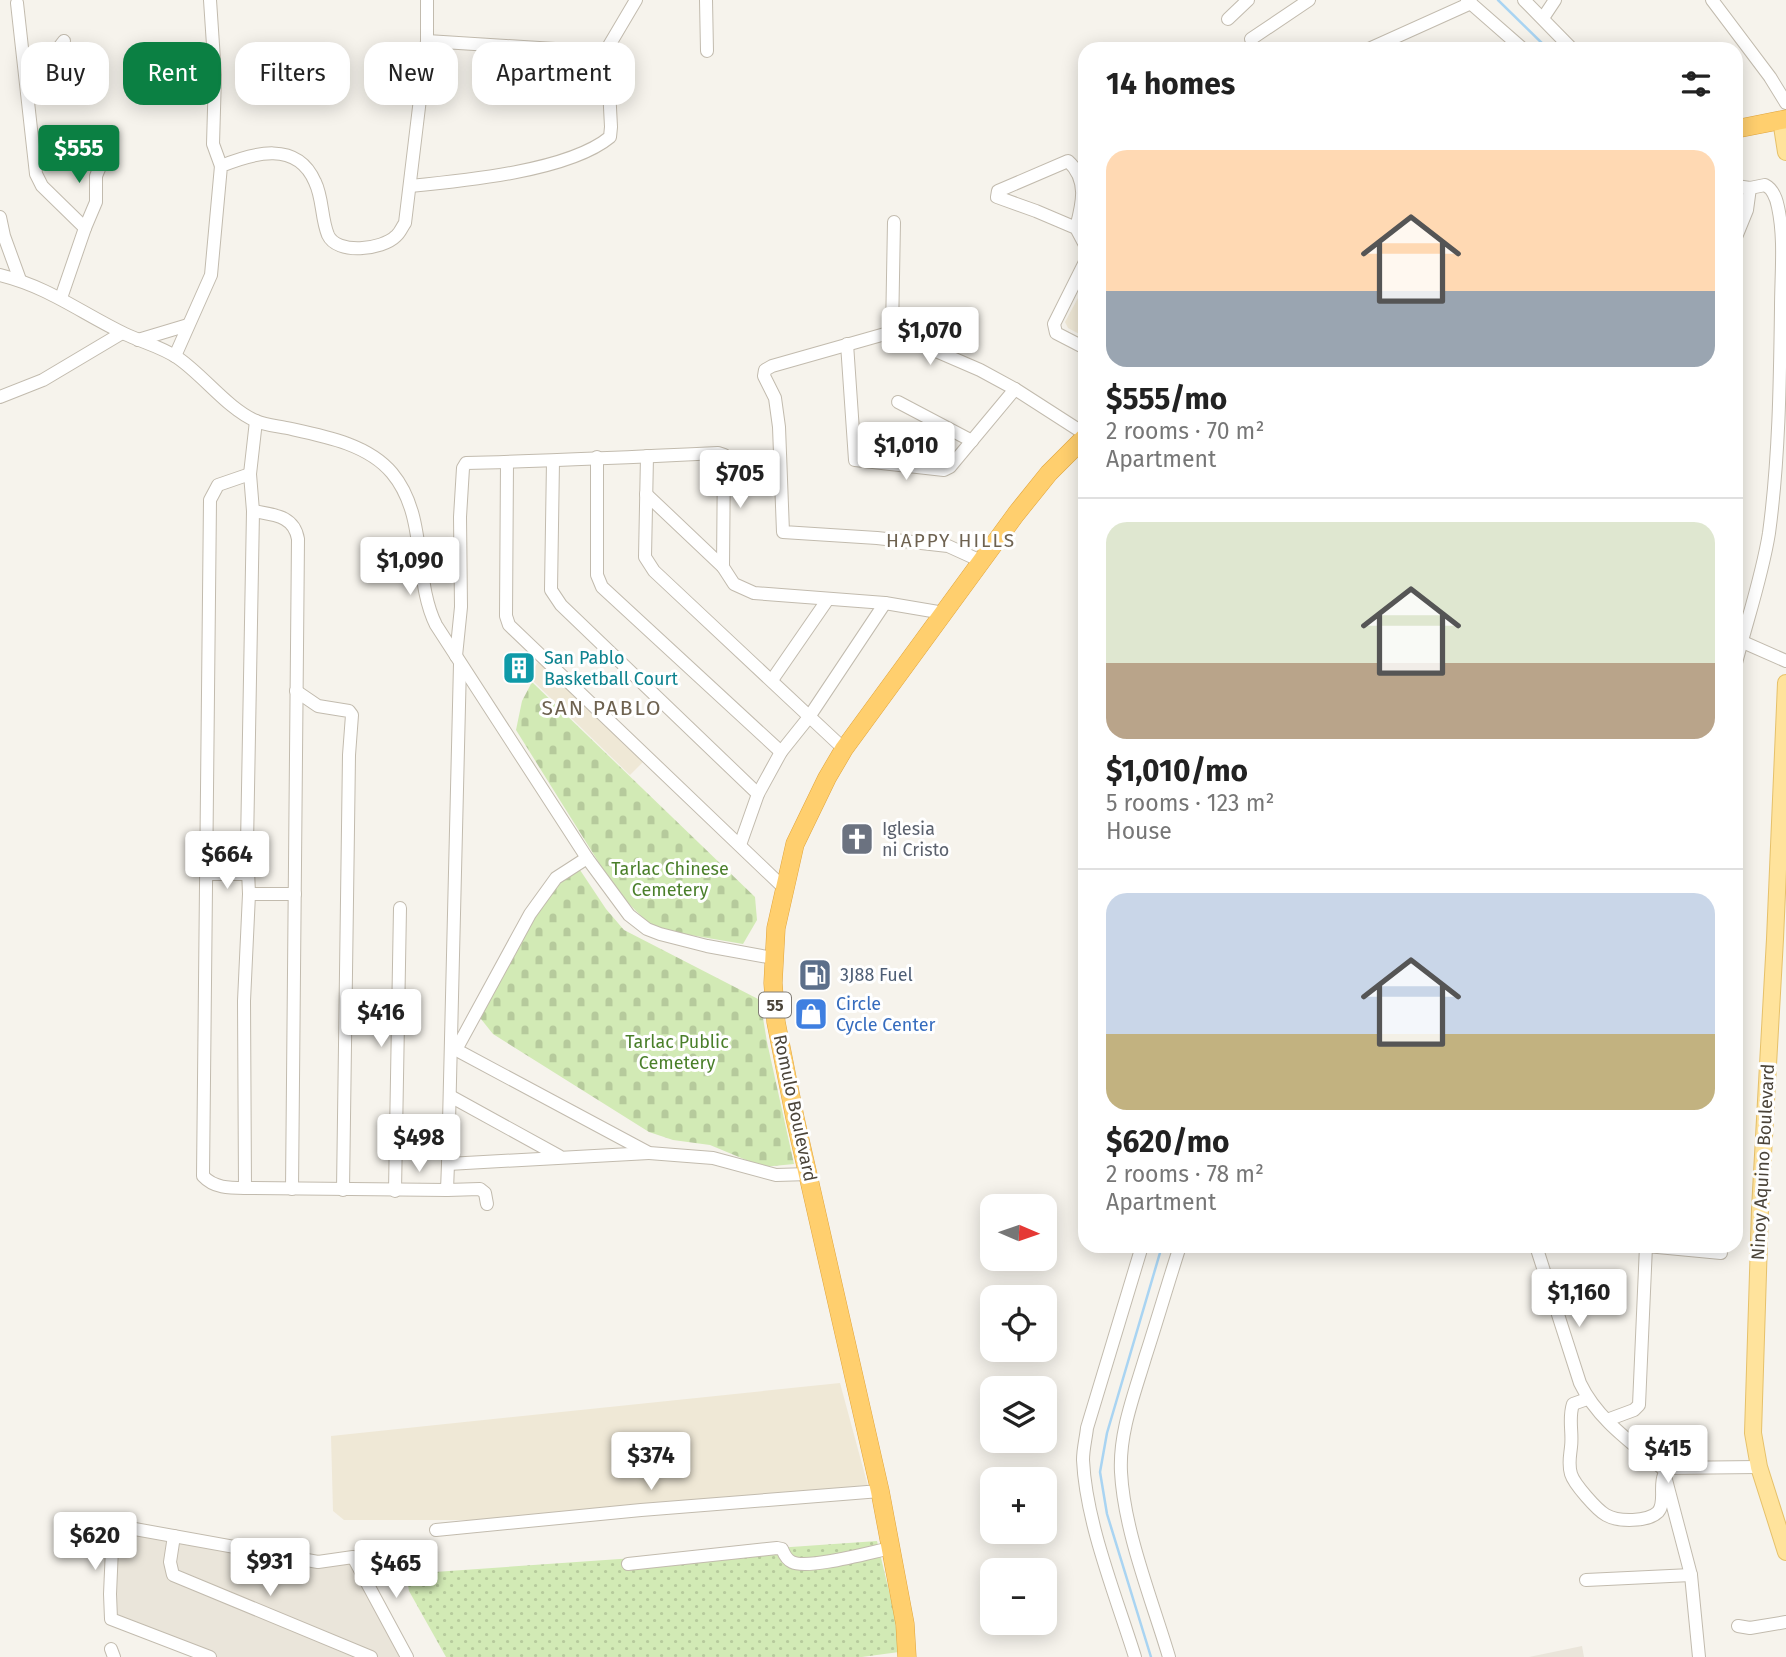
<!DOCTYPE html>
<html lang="en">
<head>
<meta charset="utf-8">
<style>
  :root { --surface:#fff; --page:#f6f6f6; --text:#222; --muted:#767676; --line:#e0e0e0; --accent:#0b8043 }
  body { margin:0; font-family:"Fira Sans",sans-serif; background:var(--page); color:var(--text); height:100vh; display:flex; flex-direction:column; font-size:26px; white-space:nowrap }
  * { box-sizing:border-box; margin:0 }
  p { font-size:23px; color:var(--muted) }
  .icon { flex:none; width:38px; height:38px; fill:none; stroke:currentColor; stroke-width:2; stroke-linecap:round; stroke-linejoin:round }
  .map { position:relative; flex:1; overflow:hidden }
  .panel { position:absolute; left:1078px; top:42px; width:665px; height:1211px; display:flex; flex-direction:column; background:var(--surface); border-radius:21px; box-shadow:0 4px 18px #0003 }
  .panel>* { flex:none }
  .banner { position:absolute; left:21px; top:42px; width:665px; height:63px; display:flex; gap:14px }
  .needle { width:46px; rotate:92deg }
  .controls { position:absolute; left:980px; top:1194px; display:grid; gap:14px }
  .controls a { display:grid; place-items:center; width:77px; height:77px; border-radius:14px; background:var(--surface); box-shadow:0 4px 18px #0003; font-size:35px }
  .price { position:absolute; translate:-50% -60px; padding:0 16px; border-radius:7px; background:#fff; color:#222; font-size:23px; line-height:46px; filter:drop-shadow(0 2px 4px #0008) }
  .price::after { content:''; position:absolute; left:50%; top:42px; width:21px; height:16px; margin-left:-10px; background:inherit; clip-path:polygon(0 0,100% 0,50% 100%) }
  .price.active { background:var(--accent); color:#fff }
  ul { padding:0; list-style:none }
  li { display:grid; align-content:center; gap:14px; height:371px; padding:0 28px }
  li+li { border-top:2px solid var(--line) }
  li span { display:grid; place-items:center; height:217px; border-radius:21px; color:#555 }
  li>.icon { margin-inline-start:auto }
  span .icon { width:126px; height:126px; fill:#fffc; stroke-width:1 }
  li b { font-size:30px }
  h2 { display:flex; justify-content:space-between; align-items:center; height:84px; padding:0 28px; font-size:30px }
  .pill { padding:0 24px; border-radius:21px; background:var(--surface); box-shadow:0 4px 18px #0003; font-size:24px; line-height:63px }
  .pill.active { background:var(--accent); color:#fff }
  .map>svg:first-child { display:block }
  .residential { fill:#eae5da }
  .education { fill:#efe8d6 }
  .cemetery { fill:url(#cemetery-stones) }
  .park { fill:url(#park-dots) }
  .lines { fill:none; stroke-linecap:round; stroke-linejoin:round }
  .stream { stroke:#a9d4f2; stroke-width:2.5 }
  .minor-casing { stroke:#c2bbae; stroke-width:14 }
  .major-casing { stroke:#e6c16a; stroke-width:18 }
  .highway-casing { stroke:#e0a43c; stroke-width:19 }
  .minor { stroke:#fff; stroke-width:12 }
  .major { stroke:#ffe39c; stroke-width:16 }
  .highway { stroke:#ffcf6e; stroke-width:18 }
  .labels { text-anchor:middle; stroke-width:6; stroke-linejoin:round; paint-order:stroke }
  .shield { fill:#fff; stroke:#817c74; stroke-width:2 }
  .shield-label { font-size:16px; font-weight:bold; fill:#4b4439 }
  .culture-label { font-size:18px; fill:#0d838f; stroke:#fff; text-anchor:start }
  .worship-label { font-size:18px; fill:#5b616d; stroke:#fff; text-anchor:start }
  .park-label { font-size:18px; fill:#4a7f2a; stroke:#fff }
  .service-label { font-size:18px; fill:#4e5e75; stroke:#fff; text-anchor:start }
  .shop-label { font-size:18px; fill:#366cbe; stroke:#fff; text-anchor:start }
  .street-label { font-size:18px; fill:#4b4439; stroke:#fff }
  .neighbourhood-label { font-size:19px; letter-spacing:2px; fill:#6e6250; stroke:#fff }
  .quarter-label { font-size:21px; letter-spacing:2px; fill:#6e6250; stroke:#fff }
</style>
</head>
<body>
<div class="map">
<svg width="1786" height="1657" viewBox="0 0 1786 1657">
  <defs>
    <pattern id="cemetery-stones" width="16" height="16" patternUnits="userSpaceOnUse" patternTransform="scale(1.75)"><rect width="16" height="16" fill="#d2eab5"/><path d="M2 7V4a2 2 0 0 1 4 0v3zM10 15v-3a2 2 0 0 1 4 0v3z" fill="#b6ca9c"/></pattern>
    <pattern id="park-dots" width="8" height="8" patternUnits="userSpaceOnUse" patternTransform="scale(1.75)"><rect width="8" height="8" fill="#d2eab5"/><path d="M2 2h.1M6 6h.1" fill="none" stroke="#b6ca9c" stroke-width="1.8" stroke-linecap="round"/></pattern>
  </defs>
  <rect width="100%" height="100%" fill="#f6f3ec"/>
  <g class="residential">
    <path d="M 115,1525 L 345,1561 L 360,1554 L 410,1657 L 211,1657 L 113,1618 Z"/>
    <path d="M 1582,1646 L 1584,1657 L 1529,1657 Z"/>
  </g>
  <g class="education">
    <path d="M 1085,285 L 1085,337 L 1068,328 L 1065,322 Z"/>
    <path d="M 539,660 L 646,759 L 630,775 L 529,677 Z"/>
    <path d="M 840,1383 L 869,1490 L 480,1520 L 344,1520 L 333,1511 L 331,1436 Z"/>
  </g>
  <g class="cemetery">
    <path d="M 532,682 L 755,897 L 757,920 L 743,944 L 655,929 L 635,910 L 616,890 L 516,730 L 522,701 Z"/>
    <path d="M 576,864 L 606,909 L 624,930 L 760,1000 L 767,1042 L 794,1164 L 763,1167 L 710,1145 L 673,1140 L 649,1132 L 493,1034 L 477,1014 L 557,876 Z"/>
  </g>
  <path class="park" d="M 877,1541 L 894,1612 L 899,1652 L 862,1657 L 446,1657 L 409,1591 L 406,1574 Z"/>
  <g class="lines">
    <g class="stream">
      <path d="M 1498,0 L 1548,49"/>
      <path d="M 1151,1657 L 1107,1514 L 1100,1472 L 1107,1433 L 1162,1246"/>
    </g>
    <defs>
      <g id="minor">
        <path d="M 210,0 L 215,75 L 213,144 L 221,166"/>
        <path d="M 706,0 L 707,51"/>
        <path d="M 1467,0 L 1523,49"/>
        <path d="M 1524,0 L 1572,49"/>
        <path d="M 1712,0 L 1770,77 L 1786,103"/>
        <path d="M 17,3 L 36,174 L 42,186 L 85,228 L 61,298"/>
        <path d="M 1543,18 L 1555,0"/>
        <path d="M 1228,19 L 1248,0"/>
        <path d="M 1251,39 L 1309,0"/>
        <path d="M 427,41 L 555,49 L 607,69"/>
        <path d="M 1369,49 L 1471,3"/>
        <path d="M 27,92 L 31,89 L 38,75 L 64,41"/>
        <path d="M 410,186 C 463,181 569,171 610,137 L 611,127 L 607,49 L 636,0"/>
        <path d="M 1736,186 L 1750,188 L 1765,185 C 1773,189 1776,197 1778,207 C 1785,239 1781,275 1781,308 C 1780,383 1779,459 1769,533 C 1762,577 1747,620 1736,663"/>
        <path d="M 0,217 L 4,236 L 20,280"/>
        <path d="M 85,228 L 96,202 L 96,176 L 105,155"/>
        <path d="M 1076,228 C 1082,205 1089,180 1068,161 L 998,191 L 997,197 L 1036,211 L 1076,228 L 1085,245"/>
        <path d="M 1736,237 L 1747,210 L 1750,188"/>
        <path d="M 1085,262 L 1054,324 L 1056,333 L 1085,348"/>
        <path d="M 0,275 C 49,287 81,313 125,334 C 142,342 162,347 178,358 C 204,376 228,409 256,421 C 265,425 278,426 287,428 C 324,436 368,444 392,473 C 428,516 413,579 436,625 L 587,858 L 629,915 L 647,929 L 660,934 L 707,946 L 773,958"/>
        <path d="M 892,332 L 894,222"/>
        <path d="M 138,340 L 188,325"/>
        <path d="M 847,344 L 855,460 L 944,470 L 950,467 L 1015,389"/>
        <path d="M 175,356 L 211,275 L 221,166 C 253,153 297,140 315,182 C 323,198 321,218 328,235 C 337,255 382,250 396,236 C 400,233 402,227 405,223 L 427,41 L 427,0"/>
        <path d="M 0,397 L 43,380 L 122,333"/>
        <path d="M 898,402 L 972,441"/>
        <path d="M 256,421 L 250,474 L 253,511 L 247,845 L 249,894 L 244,1001 L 245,1188 L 447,1190 L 448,1164"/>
        <path d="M 647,456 L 645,557 L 654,571 L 844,749"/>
        <path d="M 597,457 L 597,575 L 602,587 L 781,752"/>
        <path d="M 553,461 L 551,590 L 561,605 L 758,794"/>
        <path d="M 507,462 L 506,616 L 509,625 L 783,887"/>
        <path d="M 646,494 L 723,567 L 734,584 L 754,593 L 885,603 L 944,613"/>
        <path d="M 253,511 C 273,515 294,515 298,539 L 292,1189"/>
        <path d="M 981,561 L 948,546 L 877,538 L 783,532 L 779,427 L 775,398 L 764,376 L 765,370 L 772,366 L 892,332 L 980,370 L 1015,389 L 1085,434"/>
        <path d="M 1736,639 L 1786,661"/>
        <path d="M 456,656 L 461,607 L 460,517 L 463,468 L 466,463 C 550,461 634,457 718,453 L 724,455 L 723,567"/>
        <path d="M 460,664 L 448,1164 L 649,1153"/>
        <path d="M 772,680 L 828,599"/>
        <path d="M 296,691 L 318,706 L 349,711 L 352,715 L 349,755 L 343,1190"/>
        <path d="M 740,845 L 758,794 L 781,752 L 809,717 L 885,603"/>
        <path d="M 207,874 L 247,874"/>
        <path d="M 249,894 L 295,894"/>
        <path d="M 451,1047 L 649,1153 L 713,1158 L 776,1175 L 809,1174"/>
        <path d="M 457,1048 L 530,914 L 556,878 L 587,858"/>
        <path d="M 450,1096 L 559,1156"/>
        <path d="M 245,1188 C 229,1188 214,1188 203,1176 L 210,500 L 218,485 L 250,474"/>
        <path d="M 447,1190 L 480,1189 L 485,1193 L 487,1204"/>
        <path d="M 395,1191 L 400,908"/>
        <path d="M 1536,1246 L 1580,1383 C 1597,1419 1632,1443 1662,1468 L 1759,1467"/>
        <path d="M 1647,1246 L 1721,1253"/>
        <path d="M 1587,1399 L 1573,1404 C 1568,1419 1573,1432 1571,1447 C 1570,1457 1568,1464 1571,1474 C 1574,1484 1597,1510 1606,1515 C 1618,1522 1648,1522 1658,1512 C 1666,1503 1659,1486 1664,1475"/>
        <path d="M 1607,1420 L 1634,1410 L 1639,1405 L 1646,1246"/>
        <path d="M 1665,1476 L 1691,1575 L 1699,1657"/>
        <path d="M 85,1520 L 318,1562 L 353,1557 L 407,1657"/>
        <path d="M 113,1525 L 110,1594 L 111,1619 L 210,1657"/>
        <path d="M 436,1530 L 641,1510 L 880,1491"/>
        <path d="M 174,1536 L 170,1562 L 173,1575 L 371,1657"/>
        <path d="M 628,1564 L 777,1548 L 782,1549 C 784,1554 787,1560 792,1562 C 808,1570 871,1552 891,1548"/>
        <path d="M 1586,1580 L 1691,1575"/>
        <path d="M 1738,1626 L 1750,1628 L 1786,1622"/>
        <path d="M 111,1649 L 114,1657"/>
        <path d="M 1135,1657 C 1116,1596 1086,1523 1083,1460 C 1083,1449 1086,1438 1087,1428 L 1142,1246"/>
        <path d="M 1169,1657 C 1152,1600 1124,1531 1121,1472 C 1119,1433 1134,1395 1145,1358 C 1157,1321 1168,1283 1180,1246"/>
      </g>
      <g id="major">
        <path d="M 1781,120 L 1786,152"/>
        <path d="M 1786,683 L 1775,939 L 1760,1209 L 1753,1433 L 1759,1467 L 1786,1552"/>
      </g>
      <g id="highway">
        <path d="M 1736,129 L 1786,119"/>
        <path d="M 907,1657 L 905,1624 L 880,1491 L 795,1118 L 776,1022 L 773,983 L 776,928 L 795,844 L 827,778 L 844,749 L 1016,514 L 1049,473 L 1085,437"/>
      </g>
    </defs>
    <use href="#minor" class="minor-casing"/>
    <use href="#major" class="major-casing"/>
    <use href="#highway" class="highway-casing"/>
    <use href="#minor" class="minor"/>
    <use href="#major" class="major"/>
    <use href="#highway" class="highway"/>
  </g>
  <defs>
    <symbol id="building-square" viewBox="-11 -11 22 22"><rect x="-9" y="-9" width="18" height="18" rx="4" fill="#0f9aa8" stroke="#fff"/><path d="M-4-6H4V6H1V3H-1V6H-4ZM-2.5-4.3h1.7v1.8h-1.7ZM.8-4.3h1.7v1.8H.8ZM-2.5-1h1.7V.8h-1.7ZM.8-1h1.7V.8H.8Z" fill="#fff"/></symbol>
    <symbol id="church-square" viewBox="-11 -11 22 22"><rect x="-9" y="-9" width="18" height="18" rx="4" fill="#6b7280" stroke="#fff"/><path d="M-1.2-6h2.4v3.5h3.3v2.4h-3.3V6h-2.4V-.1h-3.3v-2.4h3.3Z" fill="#fff"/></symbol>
    <symbol id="fuel-square" viewBox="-11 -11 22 22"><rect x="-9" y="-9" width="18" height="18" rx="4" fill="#5c6f8a" stroke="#fff"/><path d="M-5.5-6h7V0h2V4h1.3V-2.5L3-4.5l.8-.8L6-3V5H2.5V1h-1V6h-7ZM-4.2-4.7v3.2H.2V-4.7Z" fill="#fff"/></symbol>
    <symbol id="shop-square" viewBox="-11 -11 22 22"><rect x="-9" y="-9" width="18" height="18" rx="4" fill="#3f7fe0" stroke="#fff"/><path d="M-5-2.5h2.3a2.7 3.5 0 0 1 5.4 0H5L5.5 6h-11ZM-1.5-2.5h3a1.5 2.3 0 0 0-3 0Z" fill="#fff"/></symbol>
  </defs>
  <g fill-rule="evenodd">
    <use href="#building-square" x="500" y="649" width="38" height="38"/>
    <use href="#church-square" x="838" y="820" width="38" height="38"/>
    <use href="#fuel-square" x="796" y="956" width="38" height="38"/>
    <use href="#shop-square" x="792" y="995" width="38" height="38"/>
  </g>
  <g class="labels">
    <rect class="shield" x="759" y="992.5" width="32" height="25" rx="5"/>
    <g class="shield-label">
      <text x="775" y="1011">55</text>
    </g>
    <g class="culture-label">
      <text x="544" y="664">San Pablo<tspan x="544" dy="21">Basketball Court</tspan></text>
    </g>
    <g class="worship-label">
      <text x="882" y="835">Iglesia<tspan x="882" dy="21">ni Cristo</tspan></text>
    </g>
    <g class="park-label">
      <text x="670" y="875">Tarlac Chinese<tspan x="670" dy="21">Cemetery</tspan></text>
      <text x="677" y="1048">Tarlac Public<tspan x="677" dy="21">Cemetery</tspan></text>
    </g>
    <g class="service-label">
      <text x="840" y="981">3J88 Fuel</text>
    </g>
    <g class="shop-label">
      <text x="836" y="1010">Circle<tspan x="836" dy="21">Cycle Center</tspan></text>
    </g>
    <g class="street-label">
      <text transform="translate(795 1108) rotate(78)" y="6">Romulo Boulevard</text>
      <text transform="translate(1763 1162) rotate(-87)" y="6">Ninoy Aquino Boulevard</text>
    </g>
    <g class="neighbourhood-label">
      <text x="951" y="547">HAPPY HILLS</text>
    </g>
    <g class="quarter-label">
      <text x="602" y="715">SAN PABLO</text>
    </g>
  </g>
</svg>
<div class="controls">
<a><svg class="needle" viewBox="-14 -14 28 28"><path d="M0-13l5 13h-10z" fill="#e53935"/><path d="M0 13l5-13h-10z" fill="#767676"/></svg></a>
<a><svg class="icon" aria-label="locate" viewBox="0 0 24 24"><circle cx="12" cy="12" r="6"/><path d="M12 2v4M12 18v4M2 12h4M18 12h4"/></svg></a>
<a><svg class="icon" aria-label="layers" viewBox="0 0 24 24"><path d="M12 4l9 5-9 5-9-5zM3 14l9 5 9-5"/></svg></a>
<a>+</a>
<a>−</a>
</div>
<b class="price active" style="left:79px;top:185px">$555</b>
<b class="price" style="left:930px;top:367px">$1,070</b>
<b class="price" style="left:906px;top:482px">$1,010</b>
<b class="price" style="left:740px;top:510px">$705</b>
<b class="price" style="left:410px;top:597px">$1,090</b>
<b class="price" style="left:227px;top:891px">$664</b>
<b class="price" style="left:381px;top:1049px">$416</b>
<b class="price" style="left:419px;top:1174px">$498</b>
<b class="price" style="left:1579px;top:1329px">$1,160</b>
<b class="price" style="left:1668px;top:1485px">$415</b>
<b class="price" style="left:651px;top:1492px">$374</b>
<b class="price" style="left:95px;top:1572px">$620</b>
<b class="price" style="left:270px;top:1598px">$931</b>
<b class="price" style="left:396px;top:1600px">$465</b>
<div class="banner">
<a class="pill">Buy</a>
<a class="pill active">Rent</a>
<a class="pill">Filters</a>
<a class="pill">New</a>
<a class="pill">Apartment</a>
</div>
<section class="panel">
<h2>14 homes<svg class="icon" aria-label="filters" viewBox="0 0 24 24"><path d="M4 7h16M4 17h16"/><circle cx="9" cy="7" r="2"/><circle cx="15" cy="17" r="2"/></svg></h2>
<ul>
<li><span style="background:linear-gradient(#ffd9b3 65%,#9aa5b1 0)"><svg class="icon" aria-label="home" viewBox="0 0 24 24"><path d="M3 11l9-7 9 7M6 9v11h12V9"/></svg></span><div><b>$555/mo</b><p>2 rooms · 70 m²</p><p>Apartment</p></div></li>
<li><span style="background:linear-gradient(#dfe7d0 65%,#b9a48a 0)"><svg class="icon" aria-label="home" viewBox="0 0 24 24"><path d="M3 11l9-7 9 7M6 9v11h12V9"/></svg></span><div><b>$1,010/mo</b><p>5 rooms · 123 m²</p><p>House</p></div></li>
<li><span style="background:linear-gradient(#c9d6e8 65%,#c2b280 0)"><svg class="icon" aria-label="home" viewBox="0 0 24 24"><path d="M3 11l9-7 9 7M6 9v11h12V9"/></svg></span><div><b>$620/mo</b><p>2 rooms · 78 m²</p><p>Apartment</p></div></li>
</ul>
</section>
</div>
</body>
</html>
